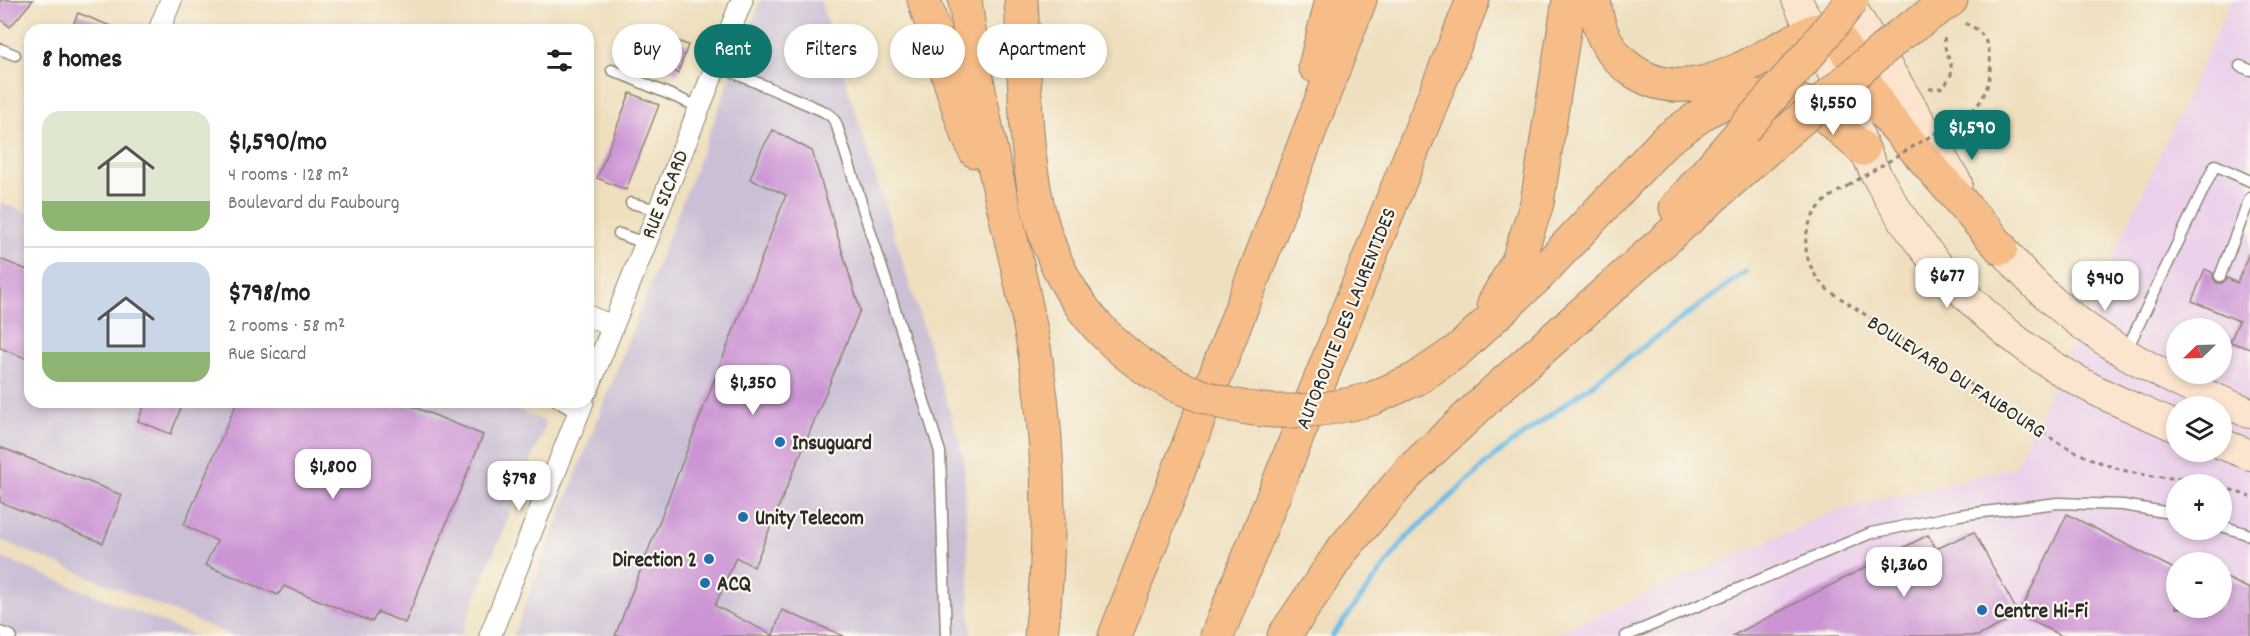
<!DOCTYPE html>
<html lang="en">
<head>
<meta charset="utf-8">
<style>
  :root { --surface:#fff; --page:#f6f6f6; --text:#222; --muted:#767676; --line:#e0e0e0; --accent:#0f766e }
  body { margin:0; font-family:Dekko,sans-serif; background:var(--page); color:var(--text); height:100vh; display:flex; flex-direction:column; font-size:22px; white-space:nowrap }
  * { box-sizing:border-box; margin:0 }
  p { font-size:20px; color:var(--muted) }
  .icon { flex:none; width:33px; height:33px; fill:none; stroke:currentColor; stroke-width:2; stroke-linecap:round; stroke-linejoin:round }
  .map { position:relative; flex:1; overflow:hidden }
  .details { position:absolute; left:24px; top:24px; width:570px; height:384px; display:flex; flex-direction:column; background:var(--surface); border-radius:18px; box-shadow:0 3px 9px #0003 }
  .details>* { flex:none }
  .top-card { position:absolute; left:612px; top:24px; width:570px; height:54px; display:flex; gap:12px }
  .needle { width:39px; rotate:247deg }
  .buttons { position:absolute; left:2166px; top:318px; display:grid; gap:12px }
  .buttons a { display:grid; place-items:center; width:66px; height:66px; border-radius:50%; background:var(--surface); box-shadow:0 3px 9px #0003; font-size:30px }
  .price { position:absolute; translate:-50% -51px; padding:0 14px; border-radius:12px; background:#fff; color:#222; font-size:20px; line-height:39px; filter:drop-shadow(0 2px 3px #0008) }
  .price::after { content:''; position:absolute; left:50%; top:36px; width:18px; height:14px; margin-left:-9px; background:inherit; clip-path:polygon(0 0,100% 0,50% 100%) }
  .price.on { background:var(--accent); color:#fff }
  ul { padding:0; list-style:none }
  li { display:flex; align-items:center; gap:18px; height:150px; padding:0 18px }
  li+li { border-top:2px solid var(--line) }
  li span { display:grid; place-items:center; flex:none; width:168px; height:120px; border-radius:18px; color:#555 }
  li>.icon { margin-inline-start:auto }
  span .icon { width:72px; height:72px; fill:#fffc; stroke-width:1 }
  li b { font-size:26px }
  h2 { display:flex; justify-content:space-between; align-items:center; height:72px; padding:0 18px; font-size:26px }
  .chip { padding:0 21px; border-radius:27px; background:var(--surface); box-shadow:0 3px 9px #0003; font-size:21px; line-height:54px }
  .chip.on { background:var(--accent); color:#fff }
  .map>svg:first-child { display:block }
  .built { fill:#ebd1eb; fill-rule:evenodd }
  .industrial { fill:#cbbfd5 }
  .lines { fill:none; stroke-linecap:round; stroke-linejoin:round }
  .stream { stroke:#6bbce6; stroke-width:5 }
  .building { fill:#cc94d5 }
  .lane-casing { stroke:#8d8574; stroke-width:13 }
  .street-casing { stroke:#8d8574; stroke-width:23 }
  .secondary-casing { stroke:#8d8574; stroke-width:32 }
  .highway-casing { stroke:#8d8574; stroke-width:35 }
  .path { stroke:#8d8574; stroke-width:3; stroke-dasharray:4.5 4.5; stroke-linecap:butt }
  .lane { stroke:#fff; stroke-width:10 }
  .street { stroke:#fff; stroke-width:21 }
  .secondary { stroke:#fce5cf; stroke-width:30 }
  .highway { stroke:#f7bd88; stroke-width:33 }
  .highway-bridge-casing { stroke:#8d8574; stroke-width:35; stroke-linecap:butt }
  .path-bridge { stroke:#8d8574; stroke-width:3; stroke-dasharray:4.5 4.5; stroke-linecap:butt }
  .highway-bridge { stroke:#f7bd88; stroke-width:33 }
  .poi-dot { fill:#1f6fb2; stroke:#fbf7ec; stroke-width:2 }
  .labels { text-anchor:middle; stroke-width:4.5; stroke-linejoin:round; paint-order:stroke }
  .street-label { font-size:21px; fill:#2b2b2b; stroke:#fbf7ec }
  .poi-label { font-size:21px; font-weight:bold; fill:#2b2b2b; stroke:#fbf7ec; text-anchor:start }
</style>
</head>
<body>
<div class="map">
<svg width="2250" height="636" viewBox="0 0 2250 636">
  <rect width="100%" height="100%" fill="#fbf7ec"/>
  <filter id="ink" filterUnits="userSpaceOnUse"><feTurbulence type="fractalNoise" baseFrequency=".0167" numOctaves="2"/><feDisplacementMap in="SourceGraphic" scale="12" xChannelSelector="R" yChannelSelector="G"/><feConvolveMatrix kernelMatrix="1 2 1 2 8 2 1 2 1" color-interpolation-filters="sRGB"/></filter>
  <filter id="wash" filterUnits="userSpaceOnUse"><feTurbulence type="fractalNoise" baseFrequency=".008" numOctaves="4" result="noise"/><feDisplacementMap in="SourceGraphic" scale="24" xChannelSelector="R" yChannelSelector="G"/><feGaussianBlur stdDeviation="1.35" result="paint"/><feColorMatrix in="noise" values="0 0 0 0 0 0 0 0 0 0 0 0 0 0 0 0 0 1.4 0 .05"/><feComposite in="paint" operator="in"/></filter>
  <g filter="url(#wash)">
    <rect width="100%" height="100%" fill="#efdfbe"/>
    <path class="built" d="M 2232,0 L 2250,0 L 2250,636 L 1552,636 L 1835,511 L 2015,467 ZM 2176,328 L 2222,328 L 2222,374 L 2176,374 ZM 2176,406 L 2222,406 L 2222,452 L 2176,452 ZM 2176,484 L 2222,484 L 2222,530 L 2176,530 ZM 2176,562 L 2222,562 L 2222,608 L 2176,608 Z"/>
    <g class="industrial">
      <path d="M 761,0 L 820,0 L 964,457 L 971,636 L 513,636 Z"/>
      <path d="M 0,202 L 30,214 L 30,402 L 498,402 L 547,422 L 460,636 L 233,636 L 0,540 Z"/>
      <path d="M 0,557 L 196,636 L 0,636 Z"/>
    </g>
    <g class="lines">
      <path class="stream" d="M 1332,636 L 1407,537 L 1492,458 L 1745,272"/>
    </g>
    <g id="blocks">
      <g class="building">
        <path d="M 0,0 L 33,0 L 10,27 L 0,19 Z"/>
        <path d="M 78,13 L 118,29 L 118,30 L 71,30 Z"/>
        <path d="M 652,32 L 688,45 L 678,73 L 642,59 Z"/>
        <path d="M 630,93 L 659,105 L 626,190 L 597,178 Z"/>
        <path d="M 773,130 L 812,151 L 860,310 L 754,567 L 736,557 L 715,606 L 773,635 L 782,610 L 844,636 L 615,636 L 786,195 L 750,179 L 761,151 Z"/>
        <path d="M 2249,253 L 2250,253 L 2250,349 L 2230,342 L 2239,321 L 2192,301 L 2205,269 L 2213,273 L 2213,278 L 2217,283 L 2222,283 L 2227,278 L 2237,283 Z"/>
        <path d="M 0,259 L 30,271 L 30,360 L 0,348 Z"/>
        <path d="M 146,402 L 183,402 L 171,434 L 138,421 Z"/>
        <path d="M 237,402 L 402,402 L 483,435 L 405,623 L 378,612 L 372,622 L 284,586 L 278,595 L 205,565 L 217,541 L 184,525 Z"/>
        <path d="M 0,447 L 122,495 L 103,543 L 0,502 Z"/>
        <path d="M 2067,514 L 2176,570 L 2176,608 L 2222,608 L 2222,576 L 2250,589 L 2250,636 L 2062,636 L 2019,615 Z"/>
        <path d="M 1974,532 L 2019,615 L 1978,636 L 1732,636 L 1928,535 L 1936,549 Z"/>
      </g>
    </g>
  </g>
  <g filter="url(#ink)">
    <use href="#blocks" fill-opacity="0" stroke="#8d8574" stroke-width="1.5"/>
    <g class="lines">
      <defs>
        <g id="lane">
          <path d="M 0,49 L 15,55"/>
          <path d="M 716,65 L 823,111 L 831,116 L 836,123 L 940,452 L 946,636"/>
          <path d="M 2240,66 L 2250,70"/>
          <path d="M 612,70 L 699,107"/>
          <path d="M 631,203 L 658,210"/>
          <path d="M 619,234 L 645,243"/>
          <path d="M 2220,276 L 2250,198"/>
          <path d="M 2126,351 L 2215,165 L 2250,181"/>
          <path d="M 558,402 L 578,414"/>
          <path d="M 2222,526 L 2250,535"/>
          <path d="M 0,632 L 11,636"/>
          <path d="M 1626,636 L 1871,533 L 1959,515 L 2058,503 L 2123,505 L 2176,514"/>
        </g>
        <g id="street">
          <path d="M 159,30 L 171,0"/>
          <path d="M 588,316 L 612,326"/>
          <path d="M 588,389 L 742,0"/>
          <path d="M 490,636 L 583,402"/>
        </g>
        <g id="secondary">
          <path d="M 1797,0 C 1814,36 1833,70 1848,107 C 1858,131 1865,155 1878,178 C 1926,267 2004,343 2093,389 C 2120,403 2149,414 2176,427"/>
          <path d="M 1847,0 L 1957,183"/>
          <path d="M 1987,228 C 2051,320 2148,373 2250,413"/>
          <path d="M 2222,444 L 2250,455"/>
        </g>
        <g id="highway">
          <path d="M 924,0 L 964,125 L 975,151"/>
          <path d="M 965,0 C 972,56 982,110 994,165 C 1008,230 1026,294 1036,360 C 1050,452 1052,544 1041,636"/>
          <path d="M 1021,0 C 1029,146 1014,282 1153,373"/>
          <path d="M 1594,0 C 1597,26 1607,52 1629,68 C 1692,115 1757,55 1816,30 L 1829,29 L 1837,35 L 1884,113 L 2001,248"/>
          <path d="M 1901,34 L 1951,0"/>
          <path d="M 1315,66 L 1332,0"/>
          <path d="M 1676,208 L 1743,130"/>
          <path d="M 1494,303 L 1518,261 L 1537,203 L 1569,0"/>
          <path d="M 1371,399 L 1416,379 L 1457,351 L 1538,276 L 1665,141 L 1707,111 L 1721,104 L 1752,97 L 1772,95 L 1788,97 L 1815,107 L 1863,149"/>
          <path d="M 1115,636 L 1360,0"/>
          <path d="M 1217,636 L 1473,0"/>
          <path d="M 1284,636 L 1343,549 L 1411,470 L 1497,389 L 1785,133"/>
        </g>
      </defs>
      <use href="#lane" class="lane-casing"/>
      <use href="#street" class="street-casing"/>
      <use href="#secondary" class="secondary-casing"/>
      <use href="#highway" class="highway-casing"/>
      <g class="path">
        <path d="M 1929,89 L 1941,88 C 1965,68 1940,57 1945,35"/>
        <path d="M 1949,125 C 1960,119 1972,113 1979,103 C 1996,80 1997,29 1962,23"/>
        <path d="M 1849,185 C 1841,190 1832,195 1825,201 C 1797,227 1801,266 1828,290 L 2057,442 C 2085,457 2114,470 2145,475 C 2169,479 2193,478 2216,484"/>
        <path d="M 2222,486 L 2250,497"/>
      </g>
      <use href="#lane" class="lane"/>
      <use href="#street" class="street"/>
      <use href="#secondary" class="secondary"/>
      <use href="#highway" class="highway"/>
      <defs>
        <g id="highway-bridge">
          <path d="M 1743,130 L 1814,48 L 1852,0"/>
          <path d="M 1785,133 L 1901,34"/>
          <path d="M 1153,373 C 1223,414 1292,421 1371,399"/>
        </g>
      </defs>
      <use href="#highway-bridge" class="highway-bridge-casing"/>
      <path class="path-bridge" d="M 1849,185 L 1949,125"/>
      <use href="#highway-bridge" class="highway-bridge"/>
    </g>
  </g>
  <g class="poi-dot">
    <circle cx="780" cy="442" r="6"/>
    <circle cx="743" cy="517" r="6"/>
    <circle cx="709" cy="559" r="6"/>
    <circle cx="705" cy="583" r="6"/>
    <circle cx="1982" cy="610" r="6"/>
  </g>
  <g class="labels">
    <g class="street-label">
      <text transform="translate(664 194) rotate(-68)" y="7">RUE SICARD</text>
      <text transform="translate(1345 318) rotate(-68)" y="7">AUTOROUTE DES LAURENTIDES</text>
      <text transform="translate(1957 376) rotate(33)" y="7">BOULEVARD DU FAUBOURG</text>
    </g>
    <g class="poi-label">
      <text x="792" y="449">Insuguard</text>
      <text x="755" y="524">Unity Telecom</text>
      <text x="697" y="566" text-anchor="end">Direction 2</text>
      <text x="717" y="590">ACQ</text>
      <text x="1994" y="617">Centre Hi-Fi</text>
    </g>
  </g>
</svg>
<div class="buttons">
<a><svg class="needle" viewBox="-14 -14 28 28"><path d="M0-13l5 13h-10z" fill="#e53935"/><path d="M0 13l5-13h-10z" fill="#767676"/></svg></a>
<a><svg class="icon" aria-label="layers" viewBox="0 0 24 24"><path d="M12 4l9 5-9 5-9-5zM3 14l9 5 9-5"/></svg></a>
<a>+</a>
<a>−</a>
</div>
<b class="price" style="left:1833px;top:136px">$1,550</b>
<b class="price on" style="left:1972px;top:161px">$1,590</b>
<b class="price" style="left:1947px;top:309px">$677</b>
<b class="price" style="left:2105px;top:312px">$940</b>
<b class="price" style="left:753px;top:416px">$1,350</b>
<b class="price" style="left:333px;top:500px">$1,800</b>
<b class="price" style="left:519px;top:512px">$798</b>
<b class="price" style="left:1904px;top:598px">$1,360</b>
<div class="top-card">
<a class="chip">Buy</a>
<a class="chip on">Rent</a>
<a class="chip">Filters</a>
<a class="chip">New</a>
<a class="chip">Apartment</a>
</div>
<section class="details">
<h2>8 homes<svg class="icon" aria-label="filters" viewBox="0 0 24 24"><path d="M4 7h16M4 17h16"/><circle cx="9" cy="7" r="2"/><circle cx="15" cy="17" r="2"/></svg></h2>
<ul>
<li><span style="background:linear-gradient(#dfe7d0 75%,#8fb573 0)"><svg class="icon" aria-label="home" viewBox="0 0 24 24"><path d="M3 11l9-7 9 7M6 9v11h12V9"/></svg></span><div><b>$1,590/mo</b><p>4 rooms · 128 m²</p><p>Boulevard du Faubourg</p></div></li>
<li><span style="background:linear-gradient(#c9d6e8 75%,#8fb573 0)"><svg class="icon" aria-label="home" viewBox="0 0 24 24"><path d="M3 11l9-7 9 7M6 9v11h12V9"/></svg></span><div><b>$798/mo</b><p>2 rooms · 58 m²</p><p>Rue Sicard</p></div></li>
</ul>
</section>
</div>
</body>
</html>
